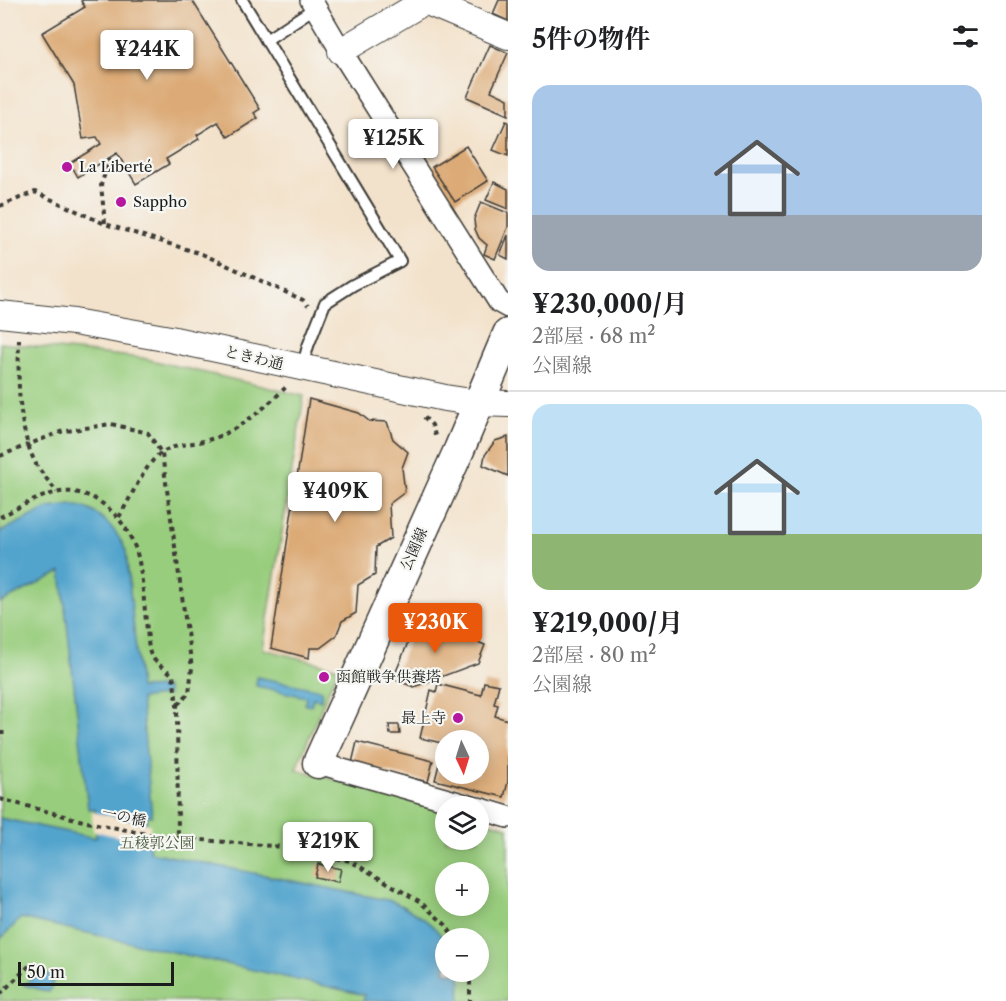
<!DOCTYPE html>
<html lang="ja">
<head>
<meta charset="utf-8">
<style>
  :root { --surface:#fff; --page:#f2f2f2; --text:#202124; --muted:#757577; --line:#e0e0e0; --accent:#ea580c }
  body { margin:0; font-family:"Libre Caslon Text","Noto Serif JP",serif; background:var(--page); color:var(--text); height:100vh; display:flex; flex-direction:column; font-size:22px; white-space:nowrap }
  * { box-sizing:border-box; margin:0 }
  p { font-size:20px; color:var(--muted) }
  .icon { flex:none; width:33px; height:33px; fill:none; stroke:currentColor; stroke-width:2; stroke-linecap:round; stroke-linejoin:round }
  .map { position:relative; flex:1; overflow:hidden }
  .panel { display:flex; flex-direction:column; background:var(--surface); width:498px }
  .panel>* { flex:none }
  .needle { width:39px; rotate:176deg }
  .fabs { position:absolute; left:435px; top:730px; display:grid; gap:12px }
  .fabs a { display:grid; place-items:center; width:54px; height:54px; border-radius:50%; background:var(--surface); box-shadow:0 3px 15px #0003; font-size:30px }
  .scale { position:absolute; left:18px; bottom:15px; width:156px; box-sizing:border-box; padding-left:6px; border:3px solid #1c1c1c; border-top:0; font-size:16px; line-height:21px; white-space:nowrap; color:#1c1c1c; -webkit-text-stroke:4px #f6f6f2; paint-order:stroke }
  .price { position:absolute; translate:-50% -51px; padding:0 14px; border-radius:6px; background:#fff; color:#222; font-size:20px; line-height:39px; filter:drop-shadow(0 2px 3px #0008) }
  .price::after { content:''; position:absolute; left:50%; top:36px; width:18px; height:14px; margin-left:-9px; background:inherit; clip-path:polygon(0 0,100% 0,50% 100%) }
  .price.active { background:var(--accent); color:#fff }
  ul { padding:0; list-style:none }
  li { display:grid; align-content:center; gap:12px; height:318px; padding:0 24px }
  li+li { border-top:2px solid var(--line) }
  li span { display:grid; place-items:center; height:186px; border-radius:18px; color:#555 }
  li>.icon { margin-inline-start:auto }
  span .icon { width:108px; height:108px; fill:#fffc; stroke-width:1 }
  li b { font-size:26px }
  h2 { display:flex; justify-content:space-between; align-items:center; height:72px; padding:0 24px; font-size:26px }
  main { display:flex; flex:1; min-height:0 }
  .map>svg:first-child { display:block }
  .green { fill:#99cd7e; stroke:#5a744d; stroke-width:1.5; fill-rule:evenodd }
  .water { fill:#52a4cd; stroke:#376074; stroke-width:1.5 }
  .pier { fill:#f3e2cb }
  .building { fill:#dcaa76 }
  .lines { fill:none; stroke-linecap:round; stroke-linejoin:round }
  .service-casing { stroke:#3c3a36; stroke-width:14 }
  .minor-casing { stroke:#3c3a36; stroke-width:24 }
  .tertiary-casing { stroke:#3c3a36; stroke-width:28 }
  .secondary-casing { stroke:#3c3a36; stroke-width:33 }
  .path { stroke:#3c3a36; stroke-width:4; stroke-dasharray:4.5 4.5; stroke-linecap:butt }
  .service { stroke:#fff; stroke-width:10 }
  .minor { stroke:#fff; stroke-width:21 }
  .tertiary { stroke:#fff; stroke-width:26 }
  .secondary { stroke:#fff; stroke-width:30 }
  .poi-dot { fill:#b5179e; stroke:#f6f6f2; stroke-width:2 }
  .labels { text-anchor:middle; stroke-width:4.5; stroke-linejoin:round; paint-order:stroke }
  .poi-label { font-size:15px; fill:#1c1c1c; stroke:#f6f6f2; text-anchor:start }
  .street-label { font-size:15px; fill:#1c1c1c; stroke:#f6f6f2 }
  .park-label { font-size:15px; fill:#485a3e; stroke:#f6f6f2 }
</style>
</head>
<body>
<main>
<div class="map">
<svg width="508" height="1001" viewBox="0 0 508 1001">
  <rect width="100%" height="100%" fill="#f6f6f2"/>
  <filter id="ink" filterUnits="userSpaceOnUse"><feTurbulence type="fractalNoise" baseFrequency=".0167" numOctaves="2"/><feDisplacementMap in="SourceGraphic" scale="12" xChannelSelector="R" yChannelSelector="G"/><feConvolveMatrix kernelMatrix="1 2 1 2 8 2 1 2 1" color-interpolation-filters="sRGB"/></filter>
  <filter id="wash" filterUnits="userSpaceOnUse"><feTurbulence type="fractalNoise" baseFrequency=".008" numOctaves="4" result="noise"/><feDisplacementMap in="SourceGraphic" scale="24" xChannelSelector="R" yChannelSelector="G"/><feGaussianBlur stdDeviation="1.35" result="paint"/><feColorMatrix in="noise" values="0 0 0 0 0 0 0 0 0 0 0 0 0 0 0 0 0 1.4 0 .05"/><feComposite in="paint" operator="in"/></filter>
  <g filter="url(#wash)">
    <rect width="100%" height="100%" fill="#f3e2cb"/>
    <path class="green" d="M 0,343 L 142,358 L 304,396 L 263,649 L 338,668 L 296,769 L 445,810 L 446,840 L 478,840 L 479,819 L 508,827 L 508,1001 L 0,1001 ZM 446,873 L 478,873 L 478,906 L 446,906 ZM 446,939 L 478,939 L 478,972 L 446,972 Z"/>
    <g class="water">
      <path d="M 72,505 C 97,507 117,529 126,551 L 140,688 L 166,687 L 168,695 L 141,699 L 152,816 L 146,816 L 150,852 L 392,901 C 410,910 437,923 445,943 C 448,951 445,964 446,972 L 458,972 L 461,981 L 460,1001 L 363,1001 L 365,995 L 21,918 L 0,940 L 0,818 L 96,838 L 95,809 L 88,809 L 61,572 L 0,603 L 0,532 L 48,508 Z"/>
      <path d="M 257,677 L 322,690 L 321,700 L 313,698 L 311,706 L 305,705 L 306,697 L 256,686 Z"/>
      <path d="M 39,972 L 55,977 L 49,992 L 24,985 Z"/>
    </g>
    <path class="pier" d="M 92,812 L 150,824 L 150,844 L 93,831 Z"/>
    <g id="blocks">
      <g class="building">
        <path d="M 83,0 L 192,0 L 260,109 L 254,113 L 258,118 L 228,137 L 218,122 L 197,135 L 199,139 L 166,159 L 169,164 L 136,184 L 117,153 L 78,177 L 70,163 L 101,144 L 97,137 L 83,139 L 74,85 L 42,33 L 85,7 L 81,1 Z"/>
        <path d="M 499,0 L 508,0 L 508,21 L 493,14 Z"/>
        <path d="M 490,45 L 508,53 L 491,91 L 508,99 L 508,115 L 467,97 Z"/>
        <path d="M 506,121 L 508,122 L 508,156 L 493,150 Z"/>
        <path d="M 466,146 L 488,181 L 455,202 L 432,167 Z"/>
        <path d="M 494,182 L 508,189 L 508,209 L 486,200 Z"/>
        <path d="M 481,202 L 508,213 L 508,227 L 495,259 L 484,254 L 487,245 L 479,238 L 475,229 L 474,219 Z"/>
        <path d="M 508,235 L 508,259 L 500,255 Z"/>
        <path d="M 309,399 L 359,413 L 369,421 L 387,422 L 393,439 L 408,452 L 402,468 L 405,492 L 389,504 L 391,538 L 376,547 L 375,575 L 358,585 L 356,613 L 342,621 L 336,636 L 320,648 L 310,648 L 309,658 L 271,648 Z"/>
        <path d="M 508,437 L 508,476 L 483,465 L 485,455 L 495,441 Z"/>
        <path d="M 418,618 L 485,645 L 478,663 L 414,687 L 393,679 Z"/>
        <path d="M 484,682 L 499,685 L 494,704 L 498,705 L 495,716 L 508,720 L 508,782 L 504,797 L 435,780 L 440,760 L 446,761 L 446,774 L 478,774 L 478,741 L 446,741 L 446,744 L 420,738 L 431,690 L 436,692 L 438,684 L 481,695 Z"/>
        <path d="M 389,725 L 399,725 L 400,734 L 390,734 Z"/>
        <path d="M 357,742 L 433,761 L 428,782 L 352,763 Z"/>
        <path d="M 318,864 L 341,869 L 338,882 L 315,877 Z"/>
      </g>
    </g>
  </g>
  <g filter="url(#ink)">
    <use href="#blocks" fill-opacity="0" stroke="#3c3a36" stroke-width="1.5"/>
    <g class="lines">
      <defs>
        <g id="service">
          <path d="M 242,0 L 400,261 L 353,285 L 325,303 L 308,346 L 302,369"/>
          <path d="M 266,40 L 316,7"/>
        </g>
        <g id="minor">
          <path d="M 311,0 L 341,51 L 499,302 L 508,307"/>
          <path d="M 318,763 L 473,807"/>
          <path d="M 478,808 L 508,817"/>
        </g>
        <g id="tertiary">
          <path d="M 341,51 L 425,1 L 508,36"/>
          <path d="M 0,314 L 74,322 L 170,339 L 445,398 L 478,403 L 508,404"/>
        </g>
        <path id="secondary" d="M 318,763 L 459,450 L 508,334"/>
      </defs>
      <use href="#service" class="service-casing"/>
      <use href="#minor" class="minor-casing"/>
      <use href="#tertiary" class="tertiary-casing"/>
      <use href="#secondary" class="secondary-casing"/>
      <g class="path">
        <path d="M 0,206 L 35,192 L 105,224 L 202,254 L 303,300 L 308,306"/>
        <path d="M 105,223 L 101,185 L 110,158"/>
        <path d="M 19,339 C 18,380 17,429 37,466 C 43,475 51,484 57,492"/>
        <path d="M 424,417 L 432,425 L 436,439"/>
        <path d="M 0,456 L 60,432 L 111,424 L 148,433 L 162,454 L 192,668 L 189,693 L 177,705"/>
        <path d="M 0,517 C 18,508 36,497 55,493 C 95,484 129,521 138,557 C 143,580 144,606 147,630 C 148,637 148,646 150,653 C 154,663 165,668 173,675 L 177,705 L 178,839"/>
        <path d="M 119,517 C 130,499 141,473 155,458 C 169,443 193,445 211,439 C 238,431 266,407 286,387"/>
        <path d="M 0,733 L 8,733"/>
        <path d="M 0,799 L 87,822 L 156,836 L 284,847 L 350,861 L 419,901 L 445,924 L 455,939"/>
        <path d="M 470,972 L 470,1001"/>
        <path d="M 0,994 L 31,964"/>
      </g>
      <use href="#service" class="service"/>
      <use href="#minor" class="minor"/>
      <use href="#tertiary" class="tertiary"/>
      <use href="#secondary" class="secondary"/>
    </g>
  </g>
  <g class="poi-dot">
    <circle cx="67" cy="167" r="6"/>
    <circle cx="121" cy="202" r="6"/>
    <circle cx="324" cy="677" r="6"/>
    <circle cx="458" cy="718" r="6"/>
  </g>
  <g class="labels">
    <g class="poi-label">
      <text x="79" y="172">La Liberté</text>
      <text x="133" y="207">Sappho</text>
      <text x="336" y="682">函館戦争供養塔</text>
      <text x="446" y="723" text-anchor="end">最上寺</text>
    </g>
    <g class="street-label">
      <text transform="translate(254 358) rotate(13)" y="5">ときわ通</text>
      <text transform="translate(414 549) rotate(-66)" y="5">公園線</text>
      <text transform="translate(124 817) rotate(12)" y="5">一の橋</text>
    </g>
    <g class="park-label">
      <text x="157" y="848">五稜郭公園</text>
    </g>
  </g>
</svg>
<div class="fabs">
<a><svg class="needle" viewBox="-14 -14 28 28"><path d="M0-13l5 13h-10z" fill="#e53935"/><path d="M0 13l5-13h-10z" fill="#757577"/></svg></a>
<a><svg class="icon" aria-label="layers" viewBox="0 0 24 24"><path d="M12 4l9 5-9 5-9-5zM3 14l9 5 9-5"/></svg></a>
<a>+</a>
<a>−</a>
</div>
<div class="scale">50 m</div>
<b class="price" style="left:147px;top:81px">¥244K</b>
<b class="price" style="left:393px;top:170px">¥125K</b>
<b class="price" style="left:335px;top:523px">¥409K</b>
<b class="price active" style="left:435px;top:654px">¥230K</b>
<b class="price" style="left:328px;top:873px">¥219K</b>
</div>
<section class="panel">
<h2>5件の物件<svg class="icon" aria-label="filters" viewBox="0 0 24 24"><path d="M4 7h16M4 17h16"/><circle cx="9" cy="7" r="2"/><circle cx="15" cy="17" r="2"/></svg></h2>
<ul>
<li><span style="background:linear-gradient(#a9c7e8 70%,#9aa5b1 0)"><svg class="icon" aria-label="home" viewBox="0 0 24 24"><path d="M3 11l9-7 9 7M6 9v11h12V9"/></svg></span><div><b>¥230,000/月</b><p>2部屋 · 68 m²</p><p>公園線</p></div></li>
<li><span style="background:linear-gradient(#bfe0f5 70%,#8fb573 0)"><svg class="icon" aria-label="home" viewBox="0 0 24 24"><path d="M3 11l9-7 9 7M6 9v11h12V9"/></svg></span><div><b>¥219,000/月</b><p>2部屋 · 80 m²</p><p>公園線</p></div></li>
</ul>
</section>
</main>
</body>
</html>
